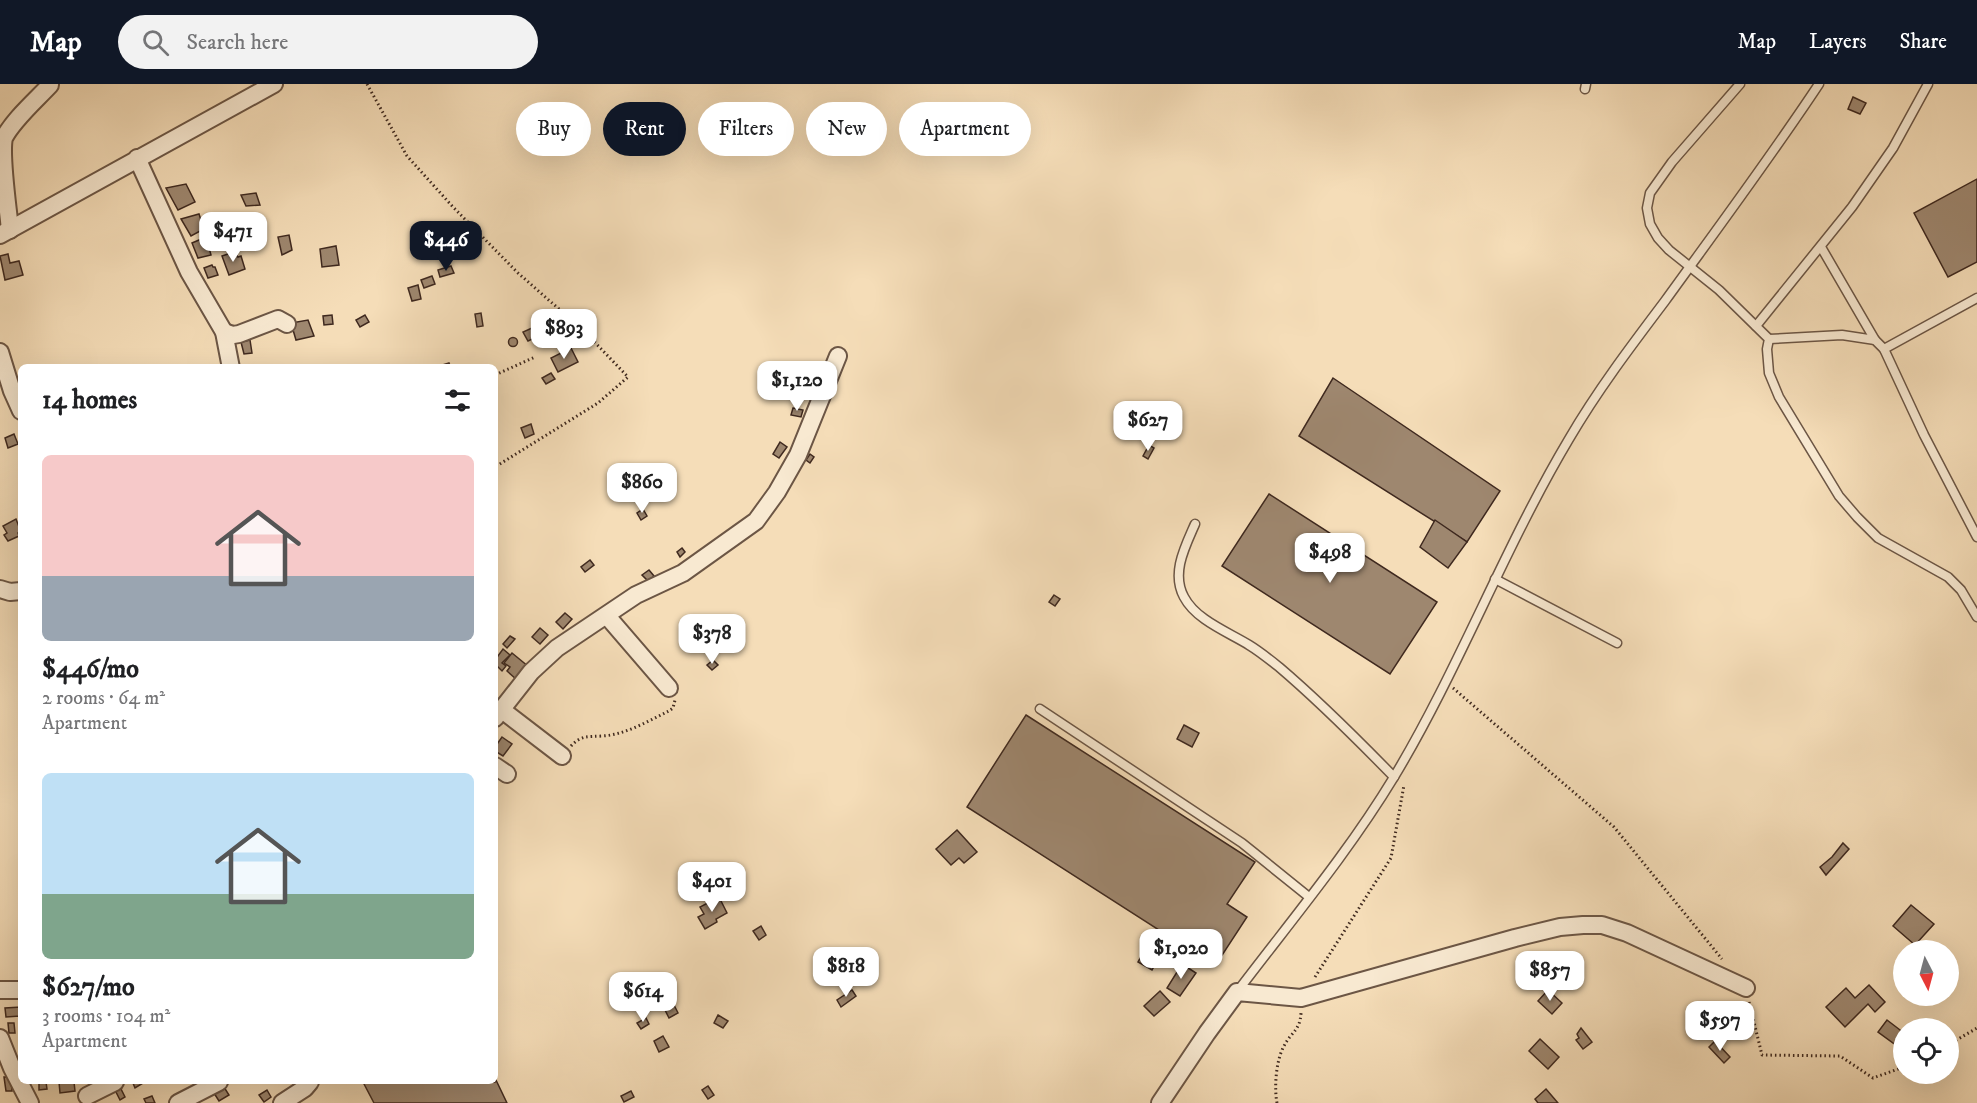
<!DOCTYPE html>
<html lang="en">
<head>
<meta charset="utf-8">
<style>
  :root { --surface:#fff; --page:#f2f2f2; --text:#202124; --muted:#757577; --accent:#111827 }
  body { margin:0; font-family:"IM FELL DW Pica",serif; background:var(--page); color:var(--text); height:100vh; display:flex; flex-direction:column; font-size:22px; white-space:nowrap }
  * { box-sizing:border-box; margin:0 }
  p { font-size:20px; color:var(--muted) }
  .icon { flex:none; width:33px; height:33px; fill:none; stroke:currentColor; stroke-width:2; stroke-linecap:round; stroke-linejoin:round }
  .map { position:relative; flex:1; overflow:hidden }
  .side { position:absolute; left:18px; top:280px; width:480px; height:720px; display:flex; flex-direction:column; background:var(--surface); border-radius:9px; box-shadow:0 6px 24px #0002 }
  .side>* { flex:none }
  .guide { position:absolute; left:516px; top:18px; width:570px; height:54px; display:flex; gap:12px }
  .needle { width:39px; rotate:174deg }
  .tools { position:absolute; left:1893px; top:856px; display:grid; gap:12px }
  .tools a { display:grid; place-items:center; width:66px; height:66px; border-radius:50%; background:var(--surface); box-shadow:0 6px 24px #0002; font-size:30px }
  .price { position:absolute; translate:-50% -51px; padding:0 14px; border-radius:12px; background:#fff; color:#222; font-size:20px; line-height:39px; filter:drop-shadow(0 2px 3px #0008) }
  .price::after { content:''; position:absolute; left:50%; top:36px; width:18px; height:14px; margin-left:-9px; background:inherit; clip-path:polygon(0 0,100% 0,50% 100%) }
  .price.selected { background:var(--accent); color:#fff }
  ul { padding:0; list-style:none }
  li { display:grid; align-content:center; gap:12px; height:318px; padding:0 24px }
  li span { display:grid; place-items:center; height:186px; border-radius:9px; color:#555 }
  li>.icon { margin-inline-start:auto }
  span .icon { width:108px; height:108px; fill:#fffc; stroke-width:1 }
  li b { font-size:26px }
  h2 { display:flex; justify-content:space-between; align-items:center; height:72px; padding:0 24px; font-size:26px }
  .chip { padding:0 21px; border-radius:27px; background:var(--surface); box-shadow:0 6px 24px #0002; font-size:21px; line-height:54px }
  .chip.selected { background:var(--accent); color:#fff }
  header { display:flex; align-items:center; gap:36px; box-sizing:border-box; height:84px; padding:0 30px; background:var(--accent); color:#fff }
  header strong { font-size:28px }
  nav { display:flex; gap:33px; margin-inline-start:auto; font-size:21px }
  .search { width:420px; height:54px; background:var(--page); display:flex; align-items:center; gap:15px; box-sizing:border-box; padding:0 21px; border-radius:33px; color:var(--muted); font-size:22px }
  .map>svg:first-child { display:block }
  .building { fill:#9e876f; stroke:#3f291f; stroke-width:1.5 }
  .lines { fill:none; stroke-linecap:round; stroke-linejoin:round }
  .service-casing { stroke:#6c5645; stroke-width:11 }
  .minor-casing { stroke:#6c5645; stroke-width:20 }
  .path { stroke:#3f291f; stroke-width:3; stroke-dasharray:1.5 3; stroke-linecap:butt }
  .service { stroke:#f8e9d1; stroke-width:8 }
  .minor { stroke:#f8e9d1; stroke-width:16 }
</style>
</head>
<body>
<header>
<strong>Map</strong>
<div class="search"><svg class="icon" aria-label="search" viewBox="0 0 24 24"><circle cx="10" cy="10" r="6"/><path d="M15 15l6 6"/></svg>Search here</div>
<nav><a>Map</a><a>Layers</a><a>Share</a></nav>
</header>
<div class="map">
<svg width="1977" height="1019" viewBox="0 0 1977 1019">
  <rect width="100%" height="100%" fill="#f5ddb8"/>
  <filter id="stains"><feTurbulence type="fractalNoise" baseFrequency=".00333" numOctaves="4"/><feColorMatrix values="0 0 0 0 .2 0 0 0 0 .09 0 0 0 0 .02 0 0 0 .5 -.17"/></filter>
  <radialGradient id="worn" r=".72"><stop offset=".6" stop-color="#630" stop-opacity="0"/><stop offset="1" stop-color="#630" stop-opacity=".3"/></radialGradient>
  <g class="building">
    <path d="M 1853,13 L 1866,19 L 1860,30 L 1848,25 Z"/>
    <path d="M 1977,95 L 1977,178 L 1948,193 L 1914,129 Z"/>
    <path d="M 186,100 L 195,118 L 178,126 L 166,104 Z"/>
    <path d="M 256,109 L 260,121 L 246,122 L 241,111 Z"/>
    <path d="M 199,130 L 204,145 L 191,152 L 181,135 Z"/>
    <path d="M 228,132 L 236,147 L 216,150 L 212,139 Z"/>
    <path d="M 289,151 L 292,166 L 282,171 L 278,153 Z"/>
    <path d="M 206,153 L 211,171 L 198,174 L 192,159 Z"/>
    <path d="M 336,162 L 339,181 L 322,183 L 320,165 Z"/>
    <path d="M 234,168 L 238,173 L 241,172 L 245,185 L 229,191 L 222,172 Z"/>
    <path d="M 8,170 L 10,179 L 19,177 L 23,191 L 5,196 L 0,172 Z"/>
    <path d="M 212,181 L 213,183 L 215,183 L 218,191 L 208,194 L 204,184 Z"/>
    <path d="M 451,182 L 454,189 L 440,193 L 438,186 Z"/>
    <path d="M 432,192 L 435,200 L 424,204 L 421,196 Z"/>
    <path d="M 418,201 L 421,215 L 412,217 L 408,204 Z"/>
    <path d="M 481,229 L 483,242 L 477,243 L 475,230 Z"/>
    <path d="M 332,231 L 333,240 L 324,241 L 323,232 Z"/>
    <path d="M 365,231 L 369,238 L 360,243 L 356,236 Z"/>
    <path d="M 308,236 L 314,252 L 296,256 L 291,239 Z"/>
    <path d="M 532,244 L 537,253 L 528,257 L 523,248 Z"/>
    <circle cx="513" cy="258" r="4.5"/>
    <path d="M 250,256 L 252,269 L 244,270 L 241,258 Z"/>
    <path d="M 571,264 L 578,278 L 558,288 L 551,274 Z"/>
    <path d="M 449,279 L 451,284 L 439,284 L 439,282 Z"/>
    <path d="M 551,289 L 555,295 L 546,300 L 542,294 Z"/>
    <path d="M 1333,294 L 1500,407 L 1467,458 L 1299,352 Z"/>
    <path d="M 793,324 L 803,326 L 801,333 L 791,331 Z"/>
    <path d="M 531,340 L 534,350 L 525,354 L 521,344 Z"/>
    <path d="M 14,350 L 18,360 L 8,364 L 5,354 Z"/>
    <path d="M 780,358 L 787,363 L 779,374 L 773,370 Z"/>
    <path d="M 1149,361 L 1154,364 L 1148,375 L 1143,372 Z"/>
    <path d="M 810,370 L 814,373 L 810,379 L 806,376 Z"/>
    <path d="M 1269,410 L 1437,518 L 1390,590 L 1222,482 Z"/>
    <path d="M 643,425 L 647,432 L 641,436 L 637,429 Z"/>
    <path d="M 16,435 L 21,448 L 18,449 L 19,452 L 8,457 L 4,451 L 7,449 L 3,442 Z"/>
    <path d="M 1435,436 L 1467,458 L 1448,484 L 1420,463 Z"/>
    <path d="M 682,464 L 685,468 L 680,473 L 677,468 Z"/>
    <path d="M 590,476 L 594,481 L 585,488 L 581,483 Z"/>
    <path d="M 649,486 L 654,492 L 648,497 L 642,491 Z"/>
    <path d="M 1054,511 L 1060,515 L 1055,522 L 1049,518 Z"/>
    <path d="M 565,529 L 572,535 L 563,545 L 556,538 Z"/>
    <path d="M 540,544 L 548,551 L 540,560 L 532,553 Z"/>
    <path d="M 510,552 L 515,555 L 507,564 L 503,560 Z"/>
    <path d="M 503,565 L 510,571 L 502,579 L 506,582 L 502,587 L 495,580 L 495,576 Z"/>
    <path d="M 512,569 L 529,583 L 516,595 L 507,587 L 510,583 L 504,579 Z"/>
    <path d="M 713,576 L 718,581 L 712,586 L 707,581 Z"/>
    <path d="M 1026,631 L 1255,778 L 1227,820 L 1247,833 L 1215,882 L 967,723 Z"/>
    <path d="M 1184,641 L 1199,649 L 1192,663 L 1177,655 Z"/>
    <path d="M 502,653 L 512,660 L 503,672 L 495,667 L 495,663 Z"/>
    <path d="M 957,746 L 977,768 L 964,779 L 959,774 L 951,781 L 936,765 Z"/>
    <path d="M 1843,759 L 1849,765 L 1826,791 L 1820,783 L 1832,773 Z"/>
    <path d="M 719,813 L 727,829 L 716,835 L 717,838 L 705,845 L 698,833 L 704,830 L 700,823 Z"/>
    <path d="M 1911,821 L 1934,840 L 1915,861 L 1893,842 Z"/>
    <path d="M 761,842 L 766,851 L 759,856 L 753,847 Z"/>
    <path d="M 1147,862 L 1161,870 L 1152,886 L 1138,878 Z"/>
    <path d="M 1182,880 L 1196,889 L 1180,912 L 1167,904 Z"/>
    <path d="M 1869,901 L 1885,918 L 1875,928 L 1868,920 L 1845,943 L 1826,923 L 1846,904 L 1855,914 Z"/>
    <path d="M 852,906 L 856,912 L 841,923 L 837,916 Z"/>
    <path d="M 1548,906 L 1562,919 L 1552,930 L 1538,917 Z"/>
    <path d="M 1160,907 L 1170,918 L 1154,932 L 1144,922 Z"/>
    <path d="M 673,919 L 678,929 L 669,934 L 664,924 Z"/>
    <path d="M 21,923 L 21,942 L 20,932 L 6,933 L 5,924 Z"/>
    <path d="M 718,931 L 728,937 L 723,944 L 714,939 Z"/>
    <path d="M 646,934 L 649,940 L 641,945 L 637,939 Z"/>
    <path d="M 1887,936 L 1904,949 L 1904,967 L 1878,948 Z"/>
    <path d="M 8,939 L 14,939 L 15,949 L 9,949 Z"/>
    <path d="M 1581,944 L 1592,958 L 1583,965 L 1576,956 L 1579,954 L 1577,950 Z"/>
    <path d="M 663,952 L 669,963 L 659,968 L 654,957 Z"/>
    <path d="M 1540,955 L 1559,973 L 1548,985 L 1529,967 Z"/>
    <path d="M 1715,957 L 1730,973 L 1724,979 L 1709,963 Z"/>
    <path d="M 4,993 L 11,993 L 12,1007 L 6,1007 Z"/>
    <path d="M 495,994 L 507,1019 L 374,1019 L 363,998 L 495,998 Z"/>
    <path d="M 39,998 L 46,998 L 47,1005 L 39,1006 Z"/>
    <path d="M 59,998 L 74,998 L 75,1007 L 60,1009 Z"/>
    <path d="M 135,998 L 142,998 L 143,999 L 135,1004 L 133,999 Z"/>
    <path d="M 222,1000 L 229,1011 L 219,1017 L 212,1006 Z"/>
    <path d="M 708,1002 L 714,1011 L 708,1015 L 702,1006 Z"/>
    <path d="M 120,1003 L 125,1013 L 120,1016 L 115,1006 Z"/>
    <path d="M 1546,1005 L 1558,1019 L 1538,1019 L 1535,1015 Z"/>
    <path d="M 267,1006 L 271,1013 L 264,1018 L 259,1011 Z"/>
    <path d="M 631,1007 L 634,1013 L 624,1018 L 621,1012 Z"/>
    <path d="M 152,1012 L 155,1019 L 146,1019 L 144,1015 Z"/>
  </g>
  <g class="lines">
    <defs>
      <g id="service">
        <path d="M 1740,0 L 1672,78 L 1650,109 L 1647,124 L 1650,140 L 1658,154 L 1669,166 L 1719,206 L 1769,255 L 1767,265 L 1769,289 L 1779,313 L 1839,412 L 1857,433 L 1878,454 L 1948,493 L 1961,506 L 1977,533"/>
        <path d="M 1585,5 L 1586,0"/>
        <path d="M 1821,163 L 1875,256"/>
        <path d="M 1756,242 L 1852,123 L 1893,64 L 1928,0"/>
        <path d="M 1769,255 L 1842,251 L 1875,256 L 1884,265 L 1924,351 L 1977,453"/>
        <path d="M 1884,265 L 1977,214"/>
        <path d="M 1195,440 C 1185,463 1171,489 1184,513 C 1196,536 1228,548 1249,561 C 1259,567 1269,575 1279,583 C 1319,617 1357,655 1394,693"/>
        <path d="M 1495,495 L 1617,559"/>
        <path d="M 1040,625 L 1242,759 L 1309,813"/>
        <path d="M 1237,908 C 1290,838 1348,769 1394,693 C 1459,585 1504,464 1569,355 C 1597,307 1631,262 1665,217 C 1717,145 1770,74 1819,0"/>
      </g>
      <g id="minor">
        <path d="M 137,74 L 189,188 L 224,248 L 231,284"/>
        <path d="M 10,146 C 8,124 0,71 4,54 C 13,36 36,16 50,1"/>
        <path d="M 0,151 L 274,0"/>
        <path d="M 224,248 L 233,251 L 239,250 L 278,235 L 287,240"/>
        <path d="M 0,268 L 12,307 L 21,327"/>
        <path d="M 0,505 L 10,508 L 21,507"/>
        <path d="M 607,532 L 669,604"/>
        <path d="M 502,626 L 562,672"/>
        <path d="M 495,634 L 531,588 L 557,564 L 636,511 L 683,489 L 756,437 L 777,408 L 798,371 L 838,272"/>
        <path d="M 495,682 L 507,690"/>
        <path d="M 0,906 L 21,906"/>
        <path d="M 0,954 L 12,984 L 30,1019"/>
        <path d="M 87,1012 L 115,998"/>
        <path d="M 178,1019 L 219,998"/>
        <path d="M 282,1019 L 305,1004 L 310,998"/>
        <path d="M 1160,1019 L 1207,949 L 1237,908 L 1301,914 L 1515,854 L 1560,843 L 1583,841 L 1602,841 L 1627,849 L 1746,904"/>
      </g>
    </defs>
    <use href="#service" class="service-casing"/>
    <use href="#minor" class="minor-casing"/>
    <g class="path">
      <path d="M 367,0 L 407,72 L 453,123 L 518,189 L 584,247 L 628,293 L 598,319 L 495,383"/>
      <path d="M 495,291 L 535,273"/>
      <path d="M 1453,604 L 1614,743 L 1722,875"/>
      <path d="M 571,662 C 581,651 588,653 602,652 C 625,651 648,637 669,627 L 673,624 L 675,616"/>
      <path d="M 1315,893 L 1391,774 L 1404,701"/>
      <path d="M 1749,918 L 1762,971 L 1840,972 L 1873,994 L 1904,983"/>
      <path d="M 1948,961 L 1977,944"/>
      <path d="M 1277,1019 C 1274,1004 1276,976 1284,962 C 1291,948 1300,947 1301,929"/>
    </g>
    <use href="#service" class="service"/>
    <use href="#minor" class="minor"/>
  </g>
  <rect width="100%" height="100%" filter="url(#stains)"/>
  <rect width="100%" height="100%" fill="url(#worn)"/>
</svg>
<div class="tools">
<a><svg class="needle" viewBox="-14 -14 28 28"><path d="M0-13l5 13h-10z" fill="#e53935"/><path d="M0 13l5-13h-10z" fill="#757577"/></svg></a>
<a><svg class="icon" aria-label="locate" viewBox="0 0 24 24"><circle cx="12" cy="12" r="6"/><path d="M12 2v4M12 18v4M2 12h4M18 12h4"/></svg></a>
</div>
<b class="price" style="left:233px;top:179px">$471</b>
<b class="price selected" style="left:446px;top:188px">$446</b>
<b class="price" style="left:564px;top:276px">$893</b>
<b class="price" style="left:797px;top:328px">$1,120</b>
<b class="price" style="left:1148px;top:368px">$627</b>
<b class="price" style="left:642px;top:430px">$860</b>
<b class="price" style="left:1330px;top:500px">$498</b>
<b class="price" style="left:712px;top:581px">$378</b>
<b class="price" style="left:712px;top:829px">$401</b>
<b class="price" style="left:1181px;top:896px">$1,020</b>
<b class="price" style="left:846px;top:914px">$818</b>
<b class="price" style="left:1550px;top:918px">$857</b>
<b class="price" style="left:643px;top:939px">$614</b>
<b class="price" style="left:1720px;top:968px">$597</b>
<div class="guide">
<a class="chip">Buy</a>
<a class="chip selected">Rent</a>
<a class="chip">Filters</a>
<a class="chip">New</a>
<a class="chip">Apartment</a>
</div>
<section class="side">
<h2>14 homes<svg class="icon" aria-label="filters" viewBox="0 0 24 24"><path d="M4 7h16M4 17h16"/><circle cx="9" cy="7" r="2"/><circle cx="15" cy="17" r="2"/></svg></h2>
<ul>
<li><span style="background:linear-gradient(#f6c9c9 65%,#9aa5b1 0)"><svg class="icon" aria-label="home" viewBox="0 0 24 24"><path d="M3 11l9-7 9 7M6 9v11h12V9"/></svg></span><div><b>$446/mo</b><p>2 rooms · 64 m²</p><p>Apartment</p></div></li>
<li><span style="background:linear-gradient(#bfe0f5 65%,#7fa58c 0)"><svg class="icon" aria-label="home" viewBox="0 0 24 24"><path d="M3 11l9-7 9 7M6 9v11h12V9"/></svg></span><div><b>$627/mo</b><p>3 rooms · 104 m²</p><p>Apartment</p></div></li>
</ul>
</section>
</div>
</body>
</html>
